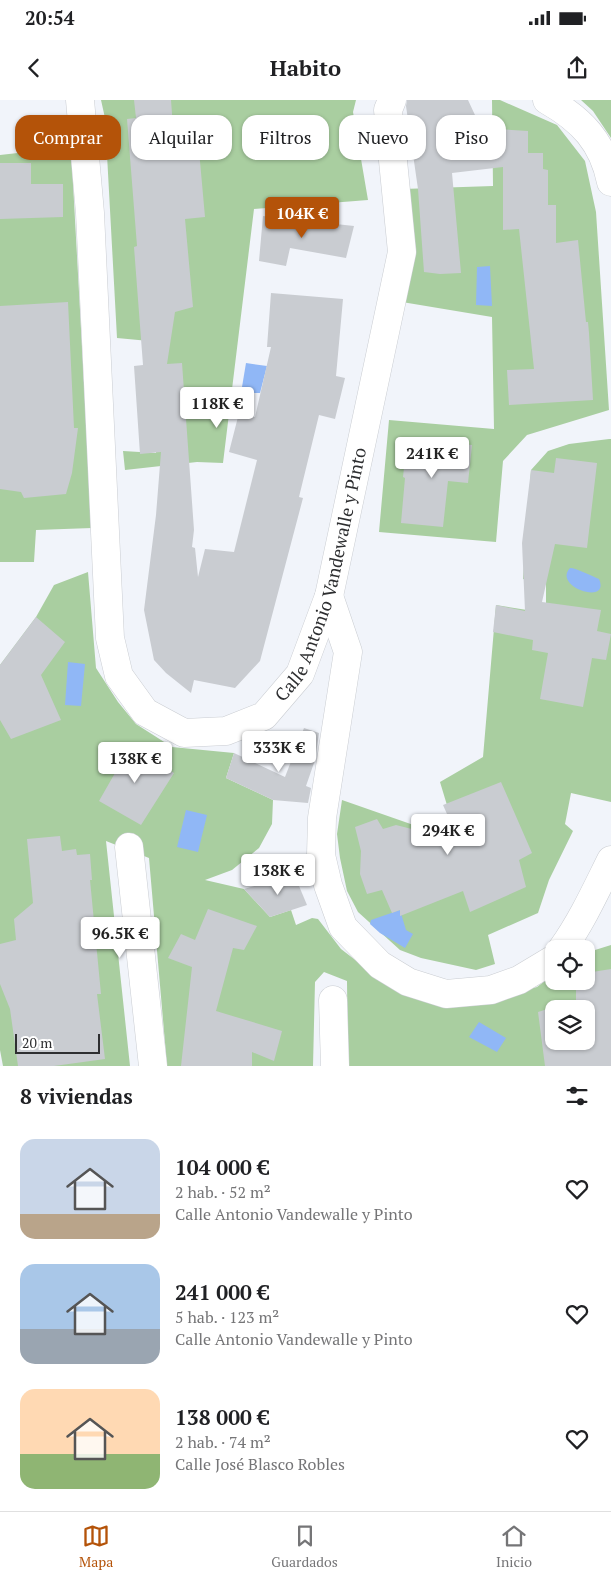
<!DOCTYPE html>
<html lang="es">
<head>
<meta charset="utf-8">
<style>
  :root { --surface:#fff; --page:#f2f2f2; --text:#202124; --muted:#757577; --line:#e0e0e0; --accent:#b45309 }
  body { margin:0; font-family:"PT Serif",serif; background:var(--page); color:var(--text); height:100vh; display:flex; flex-direction:column; font-size:19px; white-space:nowrap }
  * { box-sizing:border-box; margin:0 }
  p { font-size:16px; color:var(--muted) }
  .icon { flex:none; width:28px; height:28px; fill:none; stroke:currentColor; stroke-width:2; stroke-linecap:round; stroke-linejoin:round }
  .map { position:relative; height:966px; overflow:hidden }
  .drawer { display:flex; flex-direction:column; background:var(--surface); flex:1 }
  .drawer>* { flex:none }
  .hud { position:absolute; left:15px; top:15px; width:581px; height:45px; display:flex; gap:10px }
  .controls { position:absolute; left:545px; top:840px; display:grid; gap:10px }
  .controls a { display:grid; place-items:center; width:50px; height:50px; border-radius:10px; background:var(--surface); box-shadow:0 1px 4px #0004; font-size:25px }
  .scale { position:absolute; left:15px; bottom:12px; width:85px; box-sizing:border-box; padding-left:5px; border:2px solid #2e2f31; border-top:0; font-size:14px; line-height:18px; white-space:nowrap; color:#2e2f31; -webkit-text-stroke:4px #fff; paint-order:stroke }
  .price { position:absolute; translate:-50% -42px; padding:0 11px; border-radius:5px; background:#fff; color:#222; font-size:16px; line-height:32px; filter:drop-shadow(0 1px 2px #0008) }
  .price::after { content:''; position:absolute; left:50%; top:30px; width:15px; height:11px; margin-left:-8px; background:inherit; clip-path:polygon(0 0,100% 0,50% 100%) }
  .price.current { background:var(--accent); color:#fff }
  ul { padding:0; list-style:none }
  li { display:flex; align-items:center; gap:15px; height:125px; padding:0 20px }
  li span { display:grid; place-items:center; flex:none; width:140px; height:100px; border-radius:15px; color:#555 }
  li>.icon { margin-inline-start:auto }
  span .icon { width:60px; height:60px; fill:#fffc; stroke-width:1 }
  li b { font-size:21px }
  h2 { display:flex; justify-content:space-between; align-items:center; height:60px; padding:0 20px; font-size:21px }
  .tag { padding:0 18px; border-radius:15px; background:var(--surface); box-shadow:0 1px 4px #0004; font-size:18px; line-height:45px }
  .tag.current { background:var(--accent); color:#fff }
  .status { display:flex; justify-content:space-between; align-items:center; height:35px; padding:0 25px; background:var(--surface); direction:ltr }
  .status svg { height:14px; fill:currentColor }
  header { display:flex; justify-content:space-between; align-items:center; height:65px; padding:0 20px; background:var(--surface); font-size:22px; font-weight:700 }
  .dock { display:flex; justify-content:space-around; align-items:center; height:70px; border-top:1px solid var(--line); background:var(--surface); font-size:14px; color:var(--muted) }
  .dock a { display:grid; justify-items:center; gap:2px }
  .dock .current { color:var(--accent) }
  .map>svg:first-child { display:block }
  .green { fill:#a9cea0; fill-rule:evenodd }
  .water { fill:#90b7f6 }
  .building { fill:#c9ccd1; fill-rule:evenodd }
  .lines { fill:none; stroke-linecap:round; stroke-linejoin:round }
  .minor-casing { stroke:#cacdd2; stroke-width:29 }
  .minor { stroke:#fff; stroke-width:28 }
  .labels { text-anchor:middle; stroke-width:4; stroke-linejoin:round; paint-order:stroke }
  .street-label { font-size:18px; fill:#2e2f31; stroke:#fff }
</style>
</head>
<body>
<div class="status"><b>20:54</b><svg viewBox="0 0 49 12"><path d="M0 12V9h3v3zM5 12V6h3v6zM10 12V3h3v9zM15 12V0h3v12zM26 1h20v11H26zM47 4h2v5h-2z"/></svg></div>
<header><svg class="icon" aria-label="back" viewBox="0 0 24 24"><path d="M15 5l-7 7 7 7"/></svg>Habito<svg class="icon" aria-label="share" viewBox="0 0 24 24"><path d="M12 15V3M7 8l5-5 5 5M5 13v7h14v-7"/></svg></header>
<div class="map">
<svg width="611" height="966" viewBox="0 0 611 966">
  <rect width="100%" height="100%" fill="#f1f4fa"/>
  <g class="green">
    <path d="M 101,0 L 356,0 L 353,12 L 368,100 L 254,109 L 223,363 L 197,362 L 125,370 L 123,351 L 156,353 L 153,265 L 149,241 L 117,238 L 105,18 Z"/>
    <path d="M 492,0 L 500,0 L 557,25 L 585,61 L 596,112 L 609,310 L 527,335 L 503,361 L 496,442 L 379,432 L 389,320 L 494,329 L 492,217 L 402,202 L 403,89 L 493,86 Z"/>
    <path d="M 581,0 L 611,0 L 611,38 L 593,11 Z"/>
    <path d="M 71,47 L 92,428 L 36,430 L 34,462 L 0,462 L 0,55 Z"/>
    <path d="M 609,339 L 611,339 L 611,702 L 571,693 L 565,724 L 573,731 L 549,780 L 538,813 L 488,835 L 495,864 L 476,870 L 421,858 L 400,850 L 358,812 L 347,791 L 340,758 L 337,734 L 342,700 L 445,736 L 456,735 L 440,682 L 483,657 L 496,505 L 546,513 L 546,484 L 523,479 L 531,370 L 548,351 L 569,344 Z"/>
    <path d="M 88,472 L 96,568 L 118,602 L 136,624 L 172,647 L 234,653 L 226,678 L 273,700 L 272,724 L 259,748 L 232,770 L 205,780 L 244,789 L 270,817 L 291,810 L 296,825 L 312,818 L 318,819 L 341,849 L 389,886 L 486,901 L 537,887 L 554,874 L 554,881 L 586,881 L 586,849 L 581,849 L 582,847 L 595,850 L 611,845 L 611,966 L 348,966 L 347,881 L 324,872 L 315,882 L 313,966 L 167,966 L 149,758 L 106,741 L 130,966 L 3,966 L 0,950 L 0,565 L 36,517 L 54,485 ZM 554,909 L 586,909 L 586,941 L 554,941 Z"/>
  </g>
  <g class="water">
    <path d="M 490,166 L 492,206 L 476,205 L 477,167 Z"/>
    <path d="M 246,263 L 267,266 L 260,293 L 241,293 Z"/>
    <path d="M 570,468 C 576,468 592,476 599,479 C 611,506 552,487 570,468 Z"/>
    <path d="M 68,562 L 85,564 L 81,606 L 65,605 Z"/>
    <path d="M 186,710 L 207,715 L 198,752 L 177,747 Z"/>
    <path d="M 400,810 L 406,830 L 413,834 L 405,848 L 380,833 L 370,824 L 371,820 Z"/>
    <path d="M 479,922 L 506,938 L 497,952 L 469,937 Z"/>
  </g>
  <g class="building">
    <path d="M 134,0 L 171,0 L 174,41 L 198,39 L 205,117 L 185,119 L 193,207 L 175,212 L 167,264 L 182,263 L 194,430 L 192,447 L 195,448 L 198,477 L 205,449 L 234,452 L 257,360 L 229,352 L 239,313 L 255,317 L 271,247 L 267,247 L 271,193 L 343,199 L 336,276 L 345,278 L 335,319 L 319,315 L 299,397 L 303,398 L 260,561 L 235,588 L 194,580 L 191,593 L 166,573 L 154,560 L 144,510 L 156,415 L 161,352 L 140,354 L 134,266 L 143,265 L 134,147 L 137,146 L 127,19 L 136,18 Z"/>
    <path d="M 407,0 L 468,0 L 481,28 L 528,31 L 528,53 L 543,53 L 543,69 L 548,70 L 548,105 L 556,105 L 556,143 L 578,140 L 586,222 L 588,222 L 589,233 L 593,300 L 509,305 L 507,270 L 534,269 L 519,129 L 503,130 L 503,67 L 452,73 L 461,173 L 440,174 L 424,172 L 418,89 L 406,6 Z"/>
    <path d="M 0,63 L 31,63 L 31,84 L 63,84 L 63,117 L 0,119 Z"/>
    <path d="M 263,116 L 354,126 L 346,158 L 290,148 L 286,166 L 259,161 Z"/>
    <path d="M 68,202 L 74,328 L 78,328 L 72,373 L 66,394 L 24,398 L 21,392 L 0,389 L 0,206 Z"/>
    <path d="M 407,339 L 472,345 L 468,383 L 448,381 L 443,427 L 401,423 L 405,378 L 403,377 Z"/>
    <path d="M 556,358 L 597,363 L 587,448 L 555,444 L 542,502 L 601,510 L 597,531 L 611,534 L 606,560 L 592,558 L 583,607 L 540,599 L 548,553 L 532,550 L 533,540 L 493,532 L 496,505 L 525,511 L 522,443 L 531,370 L 554,373 Z"/>
    <path d="M 36,517 L 65,542 L 41,575 L 61,620 L 11,639 L 0,620 L 0,565 Z"/>
    <path d="M 304,628 L 319,633 L 315,660 L 306,686 L 311,688 L 308,703 L 273,700 L 226,678 L 234,653 L 285,677 Z"/>
    <path d="M 122,642 L 174,673 L 141,725 L 99,701 L 115,673 L 106,668 Z"/>
    <path d="M 501,682 L 532,753 L 519,760 L 526,787 L 470,812 L 463,791 L 400,816 L 400,810 L 392,813 L 382,790 L 367,794 L 360,774 L 361,751 L 355,727 L 377,719 L 383,729 L 396,725 L 459,741 L 443,705 Z"/>
    <path d="M 60,736 L 62,751 L 76,749 L 77,755 L 90,754 L 92,780 L 90,780 L 101,894 L 97,894 L 105,959 L 54,966 L 18,966 L 10,909 L 0,884 L 0,844 L 16,840 L 14,819 L 33,803 L 27,739 Z"/>
    <path d="M 294,774 L 307,805 L 270,817 L 244,789 Z"/>
    <path d="M 208,809 L 257,826 L 244,850 L 233,848 L 216,911 L 282,931 L 274,961 L 252,952 L 252,966 L 181,966 L 192,867 L 168,858 L 181,834 L 195,840 Z"/>
    <path d="M 611,869 L 611,966 L 545,966 L 538,912 L 576,900 L 576,881 L 586,881 L 586,873 ZM 554,909 L 586,909 L 586,941 L 554,941 Z"/>
  </g>
  <g class="lines">
    <defs>
      <g id="minor">
        <path id="s1" d="M 80,0 L 90,113 L 110,538 L 119,576 L 145,612 L 184,633 L 226,631 L 264,616 L 300,574 L 329,496 L 402,152 L 388,10 L 392,0"/>
        <path d="M 547,0 C 582,20 603,42 611,82"/>
        <path d="M 329,496 L 348,552 L 322,718 L 321,755 L 328,785 L 343,827 L 380,865 L 408,882 L 446,894 L 491,890 L 519,880 L 554,859"/>
        <path d="M 129,747 L 153,966"/>
        <path d="M 562,849 C 582,821 596,790 611,760"/>
        <path d="M 333,900 L 335,966"/>
      </g>
    </defs>
    <use href="#minor" class="minor-casing"/>
    <use href="#minor" class="minor"/>
  </g>
  <g class="labels">
    <g class="street-label">
      <text dy="6" stroke="none"><textPath href="#s1" startOffset="906">Calle Antonio Vandewalle y Pinto</textPath></text>
    </g>
  </g>
</svg>
<div class="controls">
<a><svg class="icon" aria-label="locate" viewBox="0 0 24 24"><circle cx="12" cy="12" r="6"/><path d="M12 2v4M12 18v4M2 12h4M18 12h4"/></svg></a>
<a><svg class="icon" aria-label="layers" viewBox="0 0 24 24"><path d="M12 4l9 5-9 5-9-5zM3 14l9 5 9-5"/></svg></a>
</div>
<div class="scale">20 m</div>
<b class="price current" style="left:302px;top:139px">104K €</b>
<b class="price" style="left:217px;top:329px">118K €</b>
<b class="price" style="left:432px;top:379px">241K €</b>
<b class="price" style="left:279px;top:673px">333K €</b>
<b class="price" style="left:135px;top:684px">138K €</b>
<b class="price" style="left:448px;top:756px">294K €</b>
<b class="price" style="left:278px;top:796px">138K €</b>
<b class="price" style="left:120px;top:859px">96.5K €</b>
<div class="hud">
<a class="tag current">Comprar</a>
<a class="tag">Alquilar</a>
<a class="tag">Filtros</a>
<a class="tag">Nuevo</a>
<a class="tag">Piso</a>
</div>
</div>
<section class="drawer">
<h2>8 viviendas<svg class="icon" aria-label="filters" viewBox="0 0 24 24"><path d="M4 7h16M4 17h16"/><circle cx="9" cy="7" r="2"/><circle cx="15" cy="17" r="2"/></svg></h2>
<ul>
<li><span style="background:linear-gradient(#c9d6e8 75%,#b9a48a 0)"><svg class="icon" aria-label="home" viewBox="0 0 24 24"><path d="M3 11l9-7 9 7M6 9v11h12V9"/></svg></span><div><b>104 000 €</b><p>2 hab. · 52 m²</p><p>Calle Antonio Vandewalle y Pinto</p></div><svg class="icon" aria-label="heart" viewBox="0 0 24 24"><path d="M12 20l-8-8c-3-5 5-10 8-4 3-6 11-1 8 4z"/></svg></li>
<li><span style="background:linear-gradient(#a9c7e8 65%,#9aa5b1 0)"><svg class="icon" aria-label="home" viewBox="0 0 24 24"><path d="M3 11l9-7 9 7M6 9v11h12V9"/></svg></span><div><b>241 000 €</b><p>5 hab. · 123 m²</p><p>Calle Antonio Vandewalle y Pinto</p></div><svg class="icon" aria-label="heart" viewBox="0 0 24 24"><path d="M12 20l-8-8c-3-5 5-10 8-4 3-6 11-1 8 4z"/></svg></li>
<li><span style="background:linear-gradient(#ffd9b3 65%,#8fb573 0)"><svg class="icon" aria-label="home" viewBox="0 0 24 24"><path d="M3 11l9-7 9 7M6 9v11h12V9"/></svg></span><div><b>138 000 €</b><p>2 hab. · 74 m²</p><p>Calle José Blasco Robles</p></div><svg class="icon" aria-label="heart" viewBox="0 0 24 24"><path d="M12 20l-8-8c-3-5 5-10 8-4 3-6 11-1 8 4z"/></svg></li>
</ul>
</section>
<nav class="dock">
<a class="current"><svg class="icon" aria-label="map" viewBox="0 0 24 24"><path d="M3 6l6-2 6 2 6-2v14l-6 2-6-2-6 2zM9 4v14M15 6v14"/></svg>Mapa</a>
<a><svg class="icon" aria-label="saved" viewBox="0 0 24 24"><path d="M7 4h10v16l-5-4-5 4z"/></svg>Guardados</a>
<a><svg class="icon" aria-label="home" viewBox="0 0 24 24"><path d="M3 11l9-7 9 7M6 9v11h12V9"/></svg>Inicio</a>
</nav>
</body>
</html>
